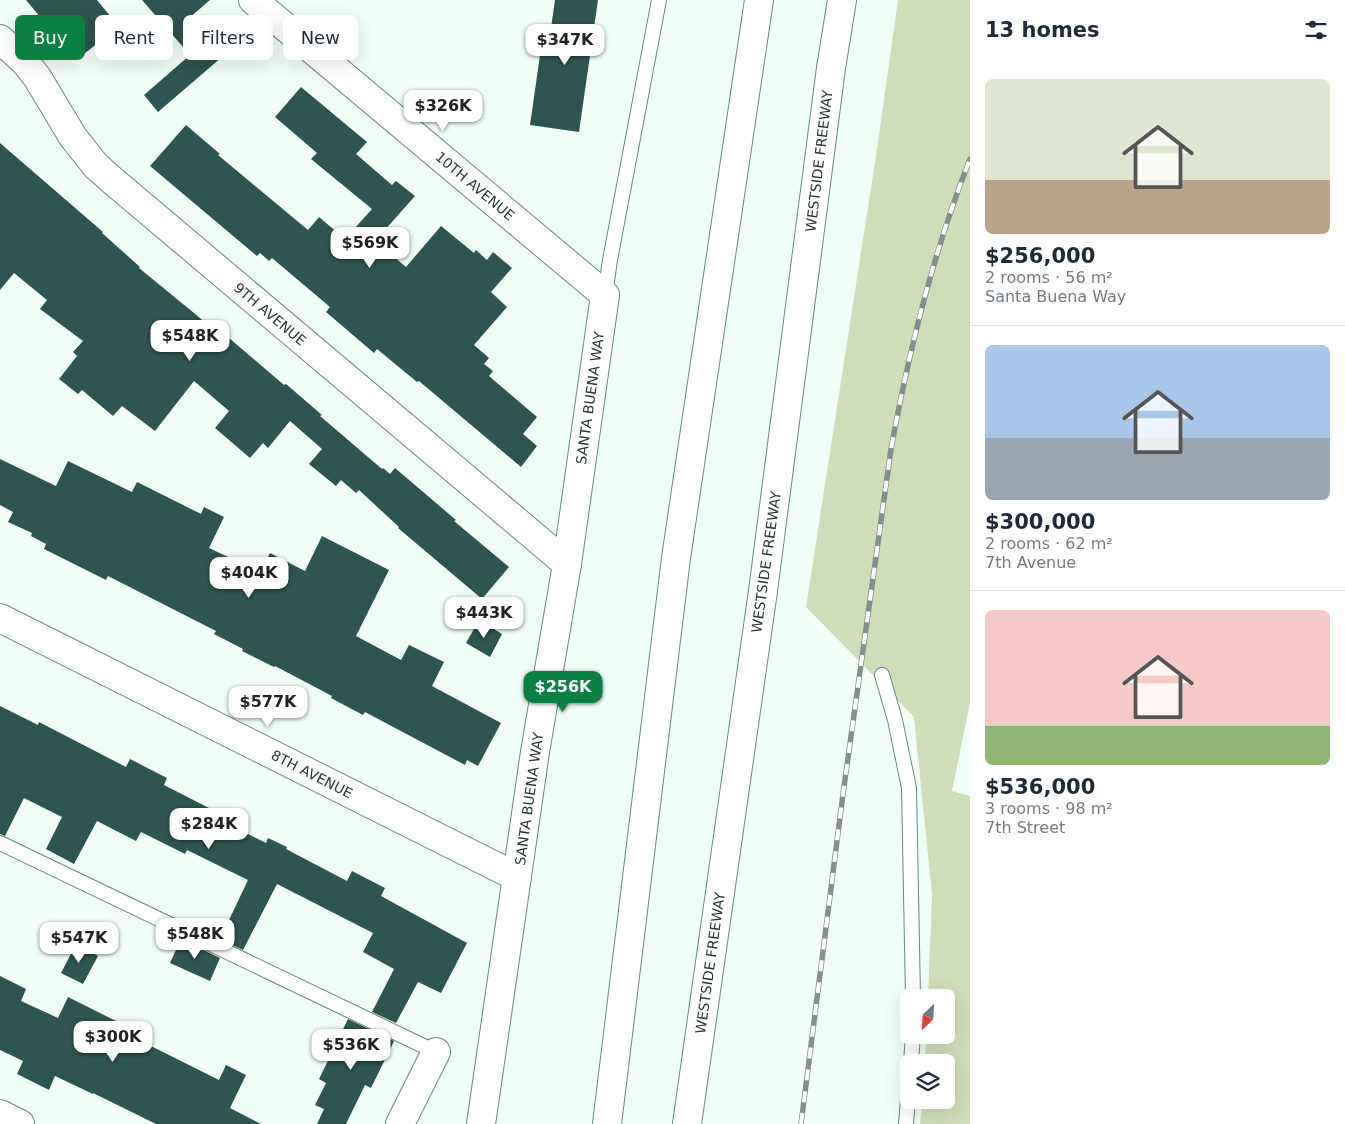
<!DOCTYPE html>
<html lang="en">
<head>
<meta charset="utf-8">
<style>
  :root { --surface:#fff; --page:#f6f6f7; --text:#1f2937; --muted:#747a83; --line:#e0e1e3; --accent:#0b8043 }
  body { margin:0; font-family:"DejaVu Sans",sans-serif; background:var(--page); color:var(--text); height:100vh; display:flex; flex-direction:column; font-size:19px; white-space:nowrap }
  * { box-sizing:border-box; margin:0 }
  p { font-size:16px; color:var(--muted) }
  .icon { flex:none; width:28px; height:28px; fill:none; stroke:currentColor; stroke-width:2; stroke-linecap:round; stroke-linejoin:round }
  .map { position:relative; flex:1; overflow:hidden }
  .side { display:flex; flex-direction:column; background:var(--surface); width:375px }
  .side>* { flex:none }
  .banner { position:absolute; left:15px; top:15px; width:475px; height:45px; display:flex; gap:10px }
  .needle { width:32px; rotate:205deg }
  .fabs { position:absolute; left:900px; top:989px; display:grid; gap:10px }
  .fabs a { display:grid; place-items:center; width:55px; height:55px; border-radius:8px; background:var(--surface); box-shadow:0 5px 20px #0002; font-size:25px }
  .price { position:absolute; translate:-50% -42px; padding:0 11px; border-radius:10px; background:#fff; color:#222; font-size:16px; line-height:32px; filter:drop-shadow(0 1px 2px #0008) }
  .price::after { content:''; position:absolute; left:50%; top:30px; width:15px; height:11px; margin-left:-8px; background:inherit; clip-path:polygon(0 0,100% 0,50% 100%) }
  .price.current { background:var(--accent); color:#fff }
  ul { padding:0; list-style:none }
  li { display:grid; align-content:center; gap:10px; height:265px; padding:0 15px }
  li+li { border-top:1px solid var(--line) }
  li span { display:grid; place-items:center; height:155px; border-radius:8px; color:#555 }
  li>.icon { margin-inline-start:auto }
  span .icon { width:90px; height:90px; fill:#fffc; stroke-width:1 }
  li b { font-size:21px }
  h2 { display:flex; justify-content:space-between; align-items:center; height:60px; padding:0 15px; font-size:21px }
  .pill { padding:0 18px; border-radius:8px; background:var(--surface); box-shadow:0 5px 20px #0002; font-size:18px; line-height:45px }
  .pill.current { background:var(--accent); color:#fff }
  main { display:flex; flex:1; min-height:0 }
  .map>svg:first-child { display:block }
  .green { fill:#d0ddb9 }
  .building { fill:#2e554f }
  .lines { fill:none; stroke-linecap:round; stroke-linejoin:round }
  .lane-casing { stroke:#678979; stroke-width:16 }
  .street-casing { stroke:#678979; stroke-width:30 }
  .highway-casing { stroke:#678979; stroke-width:30 }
  .lane { stroke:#fff; stroke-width:14 }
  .street { stroke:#fff; stroke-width:28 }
  .highway { stroke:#fff; stroke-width:28 }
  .rail-casing { stroke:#829089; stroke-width:5.5 }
  .rail { stroke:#fff; stroke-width:4; stroke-dasharray:11; stroke-linecap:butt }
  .labels { text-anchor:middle; stroke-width:5; stroke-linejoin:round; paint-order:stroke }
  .street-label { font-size:14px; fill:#293730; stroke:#fff }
</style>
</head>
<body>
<main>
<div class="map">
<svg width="970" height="1124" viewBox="0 0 970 1124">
  <rect width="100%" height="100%" fill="#f0fef7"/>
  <path class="green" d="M 898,0 L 970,0 L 970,703 L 952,791 L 970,796 L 970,1124 L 920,1124 L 922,1100 L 946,1100 L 946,1062 L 925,1062 L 926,1035 L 946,1035 L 946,998 L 928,997 L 932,895 L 914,717 L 806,607 L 877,149 Z"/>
  <g class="building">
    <path d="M 26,0 L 97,0 L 115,22 L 95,38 L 98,43 L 76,60 Z"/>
    <path d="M 142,0 L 210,0 L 188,19 L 222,57 L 158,112 L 144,95 L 190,55 Z"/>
    <path d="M 555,0 L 598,0 L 579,132 L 530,125 L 543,34 L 550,35 Z"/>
    <path d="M 301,87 L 367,142 L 356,154 L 392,185 L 396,181 L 415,196 L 375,241 L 406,267 L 441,226 L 474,253 L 476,250 L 487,260 L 493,252 L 512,268 L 491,292 L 507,307 L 474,345 L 489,358 L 484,364 L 493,371 L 489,376 L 537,417 L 523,434 L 537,446 L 521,467 L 419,381 L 417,382 L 377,349 L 374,353 L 326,312 L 330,307 L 272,258 L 269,261 L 260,253 L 257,256 L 150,166 L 186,125 L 220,154 L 218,155 L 308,230 L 319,217 L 345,239 L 372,209 L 311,159 L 317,153 L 275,117 Z"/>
    <path d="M 0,143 L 103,232 L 102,233 L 140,267 L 139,268 L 194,313 L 226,340 L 229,338 L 284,385 L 286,384 L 322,415 L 320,416 L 382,469 L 383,468 L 390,474 L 395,468 L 456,520 L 454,521 L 509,567 L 482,599 L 398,528 L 399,527 L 359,490 L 356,493 L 341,480 L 336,486 L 309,464 L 322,449 L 290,421 L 268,448 L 263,443 L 250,458 L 215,428 L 229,411 L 194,381 L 155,431 L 122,406 L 113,416 L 82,390 L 78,394 L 59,379 L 77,356 L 73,352 L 83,341 L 40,309 L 47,300 L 14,273 L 0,290 Z"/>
    <path d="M 0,459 L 56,486 L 68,461 L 132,492 L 137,482 L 201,514 L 204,507 L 224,517 L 209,548 L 260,572 L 270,553 L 305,571 L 322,536 L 389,570 L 356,636 L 401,660 L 409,645 L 444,662 L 432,686 L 501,723 L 478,766 L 467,760 L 465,765 L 365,712 L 363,715 L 331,698 L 332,696 L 275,666 L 274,667 L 242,651 L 243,649 L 214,634 L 216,631 L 108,576 L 106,580 L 44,549 L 46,544 L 31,536 L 32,533 L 8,522 L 13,512 L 0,505 Z"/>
    <path d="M 479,620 L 502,634 L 490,657 L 466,643 Z"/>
    <path d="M 0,706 L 38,725 L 39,722 L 126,767 L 130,759 L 167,778 L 164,785 L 209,808 L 206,813 L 266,843 L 268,838 L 287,847 L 286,849 L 347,881 L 352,871 L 385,888 L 381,896 L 467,943 L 441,993 L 418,982 L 396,1023 L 372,1012 L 394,969 L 363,952 L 373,933 L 277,884 L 243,950 L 220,939 L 248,880 L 187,850 L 185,854 L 141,832 L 136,841 L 97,821 L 74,864 L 46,849 L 62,817 L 24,798 L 5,836 L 0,834 Z"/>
    <path d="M 181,939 L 220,958 L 210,981 L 170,963 Z"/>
    <path d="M 76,944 L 98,956 L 83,984 L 61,973 Z"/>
    <path d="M 0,976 L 26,989 L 21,1001 L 58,1018 L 68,997 L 150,1038 L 147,1044 L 219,1080 L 226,1065 L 246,1075 L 230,1108 L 261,1124 L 156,1124 L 93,1093 L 93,1094 L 55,1076 L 49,1090 L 17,1074 L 23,1061 L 0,1050 Z"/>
    <path d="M 348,1019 L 394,1041 L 371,1088 L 365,1085 L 346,1124 L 317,1124 L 324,1109 L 315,1105 L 326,1083 L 319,1079 Z"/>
  </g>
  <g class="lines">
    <defs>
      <g id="lane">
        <path d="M 605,295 L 610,260 L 659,0"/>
        <path d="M 882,675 L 895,720 L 909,788 L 913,998"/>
        <path d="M 0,843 L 436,1052"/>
        <path d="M 911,1062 L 913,1035"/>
        <path d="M 906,1124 L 909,1087"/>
      </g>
      <g id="street">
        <path d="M 253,0 L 605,295 L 567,564 L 535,752 L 481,1124"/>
        <path d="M 0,39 L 25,62 L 37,77 L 73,137 L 96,166 L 113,181 L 567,564"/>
        <path d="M 0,618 L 517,877"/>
        <path d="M 0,1114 L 20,1124"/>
        <path d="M 400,1124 L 436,1052"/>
      </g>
      <g id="highway">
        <path d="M 607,1124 L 676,558 L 759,0"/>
        <path d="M 687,1124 L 763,591 L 831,68 L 842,0"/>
      </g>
    </defs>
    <use href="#lane" class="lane-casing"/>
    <use href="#street" class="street-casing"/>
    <use href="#highway" class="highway-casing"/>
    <use href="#lane" class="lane"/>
    <use href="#street" class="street"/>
    <use href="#highway" class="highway"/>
    <defs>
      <path id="rail" d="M 801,1124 L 843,794 L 891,449 C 909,350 933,253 970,159"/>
    </defs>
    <use href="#rail" class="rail-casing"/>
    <use href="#rail" class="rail"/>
  </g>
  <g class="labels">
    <g class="street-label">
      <text transform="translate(819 161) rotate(-83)" y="5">WESTSIDE FREEWAY</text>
      <text transform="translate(475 186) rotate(40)" y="5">10TH AVENUE</text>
      <text transform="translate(270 314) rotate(40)" y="5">9TH AVENUE</text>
      <text transform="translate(590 398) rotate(-82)" y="5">SANTA BUENA WAY</text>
      <text transform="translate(766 562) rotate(-82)" y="5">WESTSIDE FREEWAY</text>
      <text transform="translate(312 774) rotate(27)" y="5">8TH AVENUE</text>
      <text transform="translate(529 799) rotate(-82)" y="5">SANTA BUENA WAY</text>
      <text transform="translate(710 963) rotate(-82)" y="5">WESTSIDE FREEWAY</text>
    </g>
  </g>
</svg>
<div class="fabs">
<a><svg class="needle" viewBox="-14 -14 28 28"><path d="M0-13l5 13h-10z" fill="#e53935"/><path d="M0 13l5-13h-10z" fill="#747a83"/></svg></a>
<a><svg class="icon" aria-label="layers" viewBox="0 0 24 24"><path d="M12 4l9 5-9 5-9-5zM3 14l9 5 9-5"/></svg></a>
</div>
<b class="price" style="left:565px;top:66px">$347K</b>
<b class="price" style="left:443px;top:132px">$326K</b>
<b class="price" style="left:370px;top:269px">$569K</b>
<b class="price" style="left:190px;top:362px">$548K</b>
<b class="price" style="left:249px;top:599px">$404K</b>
<b class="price" style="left:484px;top:639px">$443K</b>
<b class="price current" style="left:563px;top:713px">$256K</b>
<b class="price" style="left:268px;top:728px">$577K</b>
<b class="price" style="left:209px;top:850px">$284K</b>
<b class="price" style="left:195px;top:960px">$548K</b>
<b class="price" style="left:79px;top:964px">$547K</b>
<b class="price" style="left:113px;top:1063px">$300K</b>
<b class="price" style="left:351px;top:1071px">$536K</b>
<div class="banner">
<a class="pill current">Buy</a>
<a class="pill">Rent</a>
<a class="pill">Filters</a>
<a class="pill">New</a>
</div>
</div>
<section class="side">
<h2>13 homes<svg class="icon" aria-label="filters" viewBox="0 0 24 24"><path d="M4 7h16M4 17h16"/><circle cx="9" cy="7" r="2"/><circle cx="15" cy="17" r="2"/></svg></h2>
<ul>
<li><span style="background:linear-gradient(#dfe7d0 65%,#b9a48a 0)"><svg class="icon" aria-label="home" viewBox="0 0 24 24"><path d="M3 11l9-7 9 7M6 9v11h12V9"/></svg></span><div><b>$256,000</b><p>2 rooms · 56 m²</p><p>Santa Buena Way</p></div></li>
<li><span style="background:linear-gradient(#a9c7e8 60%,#9aa5b1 0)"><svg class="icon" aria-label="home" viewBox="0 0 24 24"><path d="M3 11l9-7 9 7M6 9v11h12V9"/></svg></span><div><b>$300,000</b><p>2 rooms · 62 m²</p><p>7th Avenue</p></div></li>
<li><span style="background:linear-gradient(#f6c9c9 75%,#8fb573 0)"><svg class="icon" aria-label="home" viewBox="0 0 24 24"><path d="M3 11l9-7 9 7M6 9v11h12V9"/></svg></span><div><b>$536,000</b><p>3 rooms · 98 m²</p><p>7th Street</p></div></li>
</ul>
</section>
</main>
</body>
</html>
